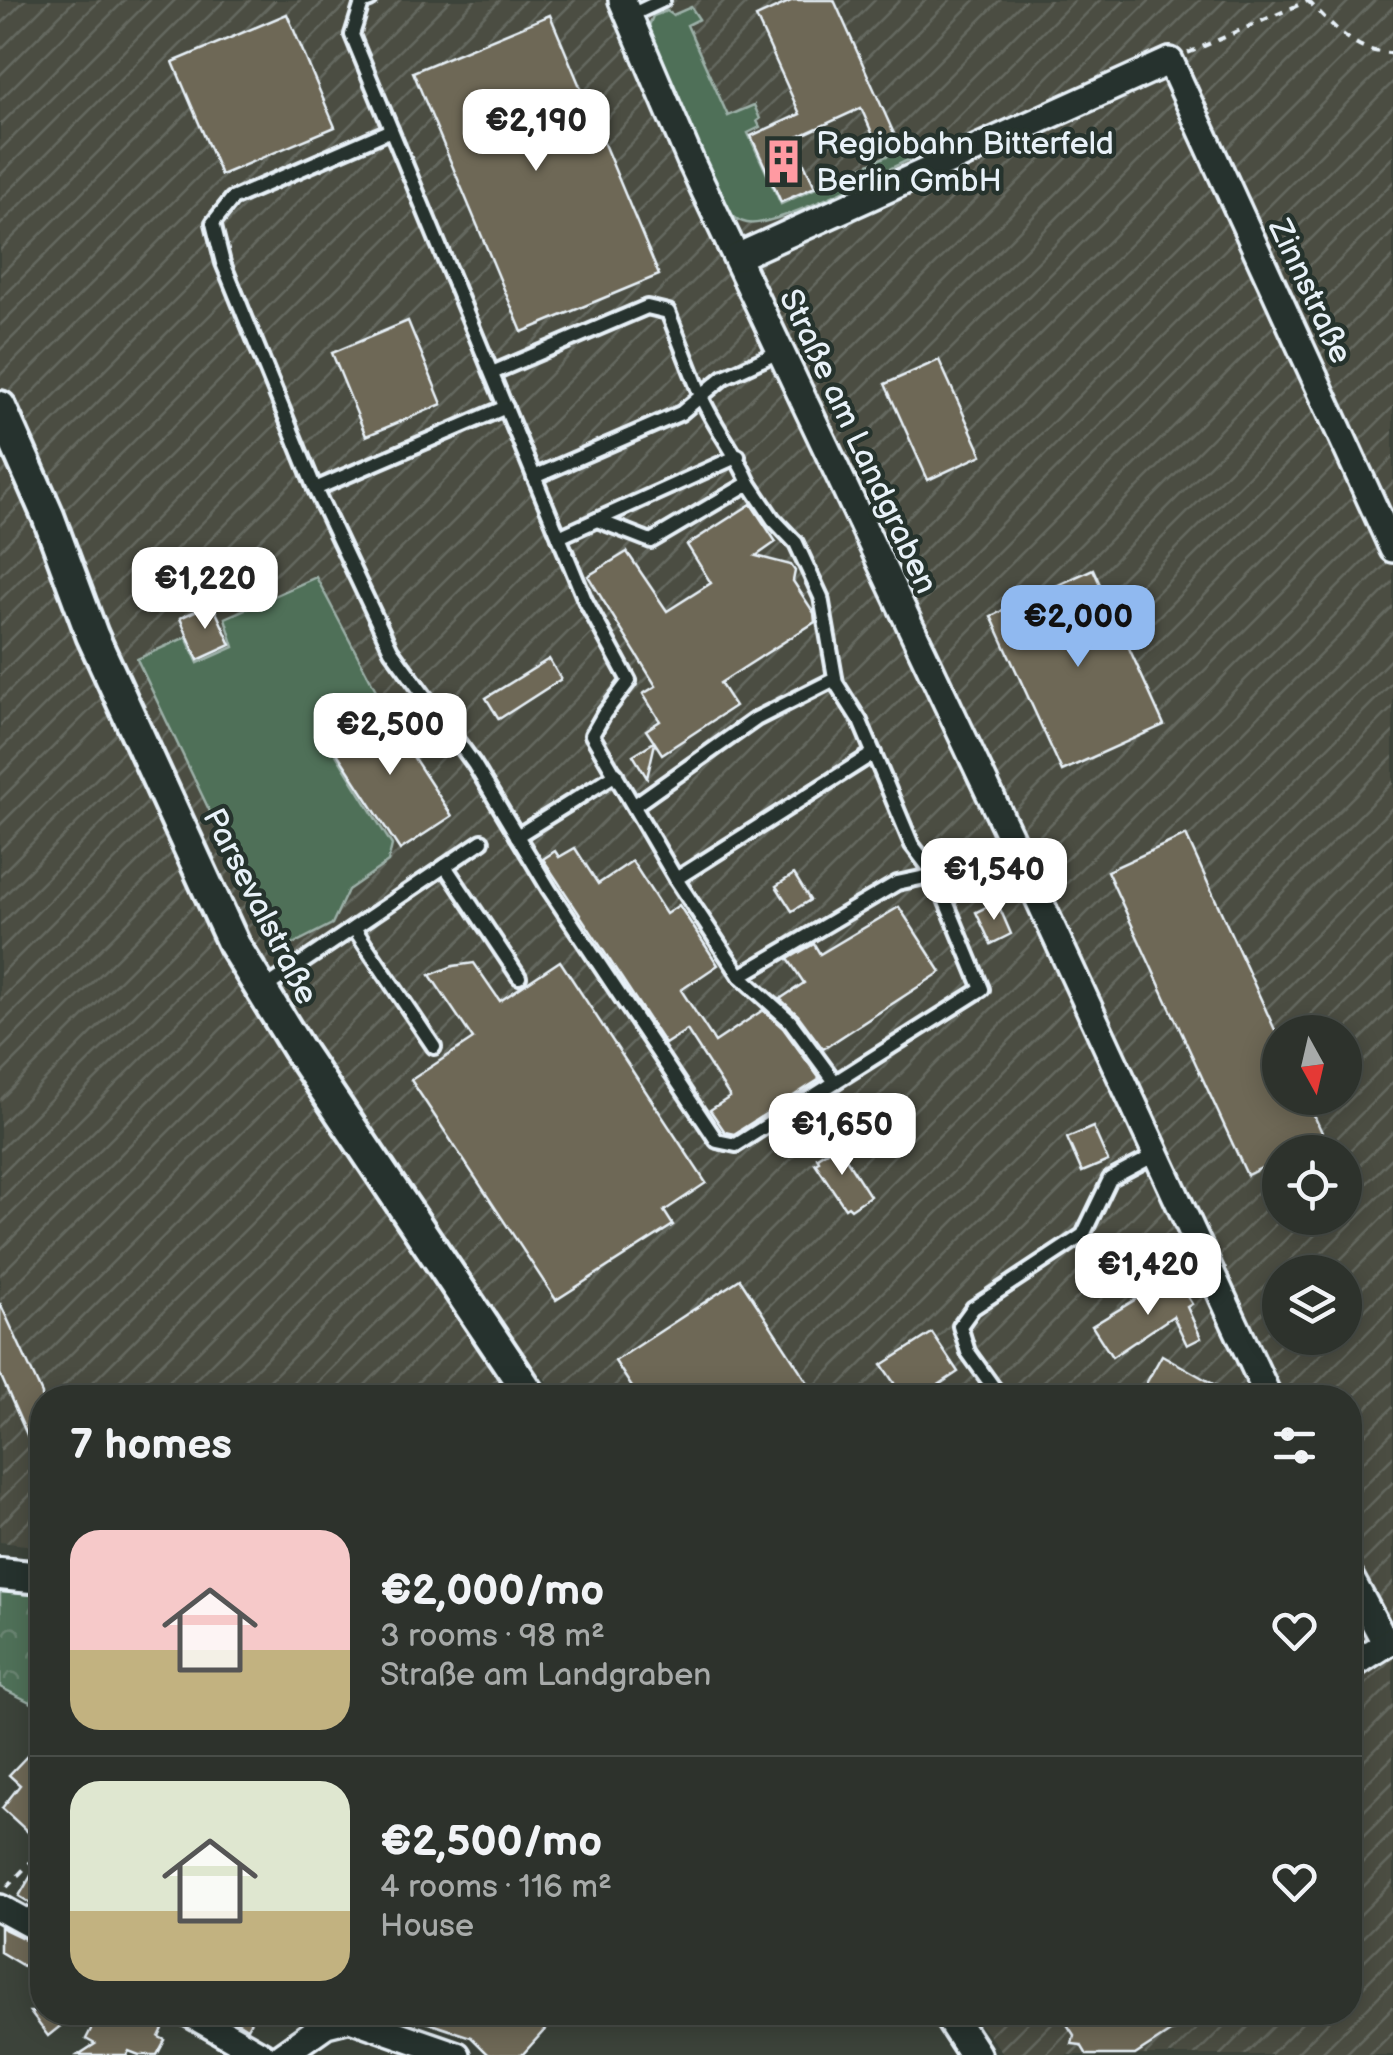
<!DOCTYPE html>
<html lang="en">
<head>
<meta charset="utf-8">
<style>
  :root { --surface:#2d322c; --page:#353a34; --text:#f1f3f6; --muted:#a7aaa9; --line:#484d48; --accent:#90b9f0 }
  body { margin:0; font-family:"Balsamiq Sans",sans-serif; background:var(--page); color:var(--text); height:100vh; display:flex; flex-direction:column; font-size:38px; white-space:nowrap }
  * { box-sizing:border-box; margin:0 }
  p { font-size:32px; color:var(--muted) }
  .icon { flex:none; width:55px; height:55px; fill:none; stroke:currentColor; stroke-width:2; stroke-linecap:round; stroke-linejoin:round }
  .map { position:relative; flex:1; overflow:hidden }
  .side { position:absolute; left:30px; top:1385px; width:1332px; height:640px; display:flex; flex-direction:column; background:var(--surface); border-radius:40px; box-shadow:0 5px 25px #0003,0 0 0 2px var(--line) }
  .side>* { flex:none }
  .needle { width:65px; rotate:172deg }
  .controls { position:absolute; left:1262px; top:1015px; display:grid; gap:20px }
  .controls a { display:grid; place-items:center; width:100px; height:100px; border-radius:50%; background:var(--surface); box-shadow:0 5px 25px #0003,0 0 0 2px var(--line); font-size:50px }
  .price { position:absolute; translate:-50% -85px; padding:0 22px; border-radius:20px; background:#fff; color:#222; font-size:32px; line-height:65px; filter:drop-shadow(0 2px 5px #0008) }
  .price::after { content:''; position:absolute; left:50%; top:60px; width:30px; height:22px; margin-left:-15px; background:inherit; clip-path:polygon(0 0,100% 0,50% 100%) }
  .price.selected { background:var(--accent); color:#111 }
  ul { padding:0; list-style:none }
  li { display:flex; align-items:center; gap:30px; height:250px; padding:0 40px }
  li+li { border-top:2px solid var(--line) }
  li span { display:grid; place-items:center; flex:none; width:280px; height:200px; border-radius:30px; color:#555 }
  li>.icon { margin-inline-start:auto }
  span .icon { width:120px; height:120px; fill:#fffc; stroke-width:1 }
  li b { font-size:42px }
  h2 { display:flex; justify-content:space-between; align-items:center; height:120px; padding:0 40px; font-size:42px }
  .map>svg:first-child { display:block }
  .industrial { fill:url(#industrial-furrows); fill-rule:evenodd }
  .green { fill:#506f58; stroke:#9cb0a8; stroke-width:2.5 }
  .forest { fill:url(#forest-crowns); stroke:#9cb0a8; stroke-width:2.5 }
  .building { fill:#6e6857; stroke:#e8f1f8; stroke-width:2.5 }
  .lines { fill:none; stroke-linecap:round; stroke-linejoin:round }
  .service-casing { stroke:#e8f1f8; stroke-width:20 }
  .minor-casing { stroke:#e8f1f8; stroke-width:32 }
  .tertiary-casing { stroke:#e8f1f8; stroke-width:38 }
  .path { stroke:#e8f1f8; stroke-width:4; stroke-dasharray:8 8; stroke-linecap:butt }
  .service { stroke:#26332d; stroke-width:12 }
  .minor { stroke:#26332d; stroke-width:25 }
  .tertiary { stroke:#26332d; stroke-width:30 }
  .labels { text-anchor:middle; stroke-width:9; stroke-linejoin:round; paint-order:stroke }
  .poi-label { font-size:32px; fill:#e8f1f8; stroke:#26332d; text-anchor:start }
  .street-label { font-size:32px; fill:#e8f1f8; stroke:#26332d }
</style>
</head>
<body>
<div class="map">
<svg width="1393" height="2055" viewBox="0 0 1393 2055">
  <defs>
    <pattern id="industrial-furrows" width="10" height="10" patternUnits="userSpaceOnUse" patternTransform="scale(2.5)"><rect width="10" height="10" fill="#4b4e43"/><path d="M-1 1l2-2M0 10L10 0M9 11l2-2" fill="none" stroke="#65685f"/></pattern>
    <pattern id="forest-crowns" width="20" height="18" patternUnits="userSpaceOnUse" patternTransform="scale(2.5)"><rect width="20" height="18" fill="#506f58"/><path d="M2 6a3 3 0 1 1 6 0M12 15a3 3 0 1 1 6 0" fill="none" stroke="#698471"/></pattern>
  </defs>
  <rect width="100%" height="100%" fill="#3c433a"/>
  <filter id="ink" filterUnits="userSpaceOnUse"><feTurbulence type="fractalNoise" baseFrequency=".01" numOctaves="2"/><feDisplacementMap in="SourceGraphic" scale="20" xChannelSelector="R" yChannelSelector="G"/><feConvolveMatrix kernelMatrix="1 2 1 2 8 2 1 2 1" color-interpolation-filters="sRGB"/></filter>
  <g filter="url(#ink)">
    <path class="industrial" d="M 0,0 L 1393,0 L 1393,2055 L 1005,2055 L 970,2013 L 1350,2012 L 1350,1398 L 558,1398 L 540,1372 L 507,1397 L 42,1398 L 42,1547 L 0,1542 ZM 1280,1032 L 1345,1032 L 1345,1098 L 1280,1098 ZM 1280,1152 L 1345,1152 L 1345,1218 L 1280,1218 ZM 1280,1272 L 1345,1272 L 1345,1338 L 1280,1338 Z"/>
    <g class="green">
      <path d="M 691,7 L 699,19 L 687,25 L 728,116 L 754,105 L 760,119 L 757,121 L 760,127 L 748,133 L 781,204 L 917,142 L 921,154 C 889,168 775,229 747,223 C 735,221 730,213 723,204 L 646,33 L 653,16 L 667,11 L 673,15 Z"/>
      <path d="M 316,577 L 379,696 L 324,735 L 392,845 L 388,862 L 348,890 L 332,924 L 277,952 L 137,659 L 186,637 L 198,663 L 234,647 L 225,618 Z"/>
    </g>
    <path class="forest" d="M 0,1591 L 42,1596 L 42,1708 L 0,1687 Z"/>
    <g class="building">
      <path d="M 793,0 L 834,0 L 895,136 L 877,144 L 861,108 L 793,139 L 815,187 L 781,202 L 751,136 L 800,114 L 756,17 Z"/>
      <path d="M 287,14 L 335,127 L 221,175 L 173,62 Z"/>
      <path d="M 550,15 L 659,275 L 522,332 L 413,72 Z"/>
      <path d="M 408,321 L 442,404 L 366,436 L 332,353 Z"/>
      <path d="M 939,360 L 982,455 L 928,480 L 885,384 Z"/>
      <path d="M 751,504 L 776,542 L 756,556 L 791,565 L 795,571 L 793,581 L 814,613 L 815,622 L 720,683 L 735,706 L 662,754 L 655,743 L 647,778 L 633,755 L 654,742 L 646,730 L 660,721 L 643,694 L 656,686 L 588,576 L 627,552 L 667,611 L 711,583 L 687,545 Z"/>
      <path d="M 1093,569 L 1164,725 L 1062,771 L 991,616 Z"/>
      <path d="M 212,603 L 231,645 L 198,660 L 180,618 Z"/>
      <path d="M 549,659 L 561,679 L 499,719 L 486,698 Z"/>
      <path d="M 380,706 L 452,816 L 400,850 L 328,739 Z"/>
      <path d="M 1186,835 L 1280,1041 L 1280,1098 L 1306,1098 L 1325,1139 L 1295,1152 L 1280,1152 L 1280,1159 L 1247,1175 L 1107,871 Z"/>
      <path d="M 575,848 L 598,884 L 632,861 L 666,914 L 679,905 L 718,965 L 681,990 L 715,1042 L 763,1010 L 783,1028 L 820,1079 L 734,1134 L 725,1132 L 710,1110 L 730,1097 L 687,1030 L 665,1044 L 543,859 L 555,851 L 559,857 Z"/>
      <path d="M 794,874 L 810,900 L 792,911 L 776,886 Z"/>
      <path d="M 997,902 L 1011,934 L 991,944 L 976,912 Z"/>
      <path d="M 899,907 L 941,972 L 823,1049 L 798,1015 L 780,999 L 804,983 L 788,959 L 814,944 L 820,954 Z"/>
      <path d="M 560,961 L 706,1183 L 664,1211 L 673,1225 L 556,1300 L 411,1080 L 473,1039 L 430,975 L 453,966 L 474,963 L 500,1001 Z"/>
      <path d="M 1093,1127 L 1108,1161 L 1082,1172 L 1067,1138 Z"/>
      <path d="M 837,1145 L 870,1196 L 851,1209 L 848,1206 L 845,1208 L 815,1163 L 819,1161 L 817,1157 Z"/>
      <path d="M 1174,1276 L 1192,1304 L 1187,1307 L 1201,1338 L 1187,1345 L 1173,1316 L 1112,1357 L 1092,1326 Z"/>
      <path d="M 740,1279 L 818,1398 L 639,1398 L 615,1361 Z"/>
      <path d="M 0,1303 L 42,1394 L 42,1438 L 31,1444 L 0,1374 Z"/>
      <path d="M 932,1333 L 958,1372 L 919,1398 L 904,1398 L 882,1365 Z"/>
      <path d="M 1162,1355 L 1238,1398 L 1138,1398 Z"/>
      <path d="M 42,1748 L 42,1845 L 2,1808 L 20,1785 L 9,1775 L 28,1755 L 32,1759 Z"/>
      <path d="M 42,1857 L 42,1910 L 19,1896 Z"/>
      <path d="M 0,1927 L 42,1947 L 42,1977 L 0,1952 Z"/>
      <path d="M 30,2012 L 78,2012 L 48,2036 Z"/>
      <path d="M 100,2012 L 171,2012 L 159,2037 L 165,2040 L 157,2055 L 139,2055 L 129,2051 L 127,2055 L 78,2055 L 95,2044 L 86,2039 Z"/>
      <path d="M 221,2012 L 256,2012 L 247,2028 Z"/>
      <path d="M 405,2012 L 479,2012 L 498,2024 L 509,2012 L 561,2012 L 522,2055 L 489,2055 L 471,2037 L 404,2015 Z"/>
      <path d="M 1059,2012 L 1201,2012 L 1135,2055 L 1087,2055 L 1081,2045 L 1072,2044 L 1074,2035 Z"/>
    </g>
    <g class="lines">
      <defs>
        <g id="service">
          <path d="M 370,0 L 362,3 L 352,35 L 585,600 L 629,681 L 604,714 L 592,735 L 676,879 L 740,976 L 790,1021 L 835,1082"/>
          <path d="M 629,16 L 663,0"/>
          <path d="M 391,130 L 232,199 L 213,223 L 223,263 L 315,489 L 506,407"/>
          <path d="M 492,373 L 647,307 L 668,312 L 701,396 L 681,413 L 534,477"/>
          <path d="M 749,483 C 736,452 714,427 701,396 L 724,377 L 781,351"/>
          <path d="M 315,489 L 391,650 L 474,764 L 549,889 L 717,1141 L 736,1145 L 982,989 L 935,875 L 912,845 L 860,721 L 836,683 L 821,597 L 796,543 L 773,519 L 749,483 L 651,541 L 597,520"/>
          <path d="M 559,537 L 738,456"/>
          <path d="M 635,805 L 756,719 L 835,679"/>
          <path d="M 517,836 L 616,774"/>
          <path d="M 445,866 L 519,977"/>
          <path d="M 676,879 L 874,753"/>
          <path d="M 354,928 L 434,1047"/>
          <path d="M 740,976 L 897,883 L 935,875 L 1011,839"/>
          <path d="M 262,990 L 482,841"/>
          <path d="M 1001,1398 L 968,1352 L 960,1326 L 973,1308 L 1083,1235 L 1110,1179 L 1157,1154"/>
        </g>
        <g id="minor">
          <path d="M 622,0 L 691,162 L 1011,839 L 1269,1398"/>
          <path d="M 737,257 L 1170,61 L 1393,549"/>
          <path d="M 1350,1577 L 1386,1644"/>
          <path d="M 1350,1667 L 1393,1639"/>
          <path d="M 0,1908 L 42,1931"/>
          <path d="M 187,2012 L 262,2055"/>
          <path d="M 282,2055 L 326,2024 L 350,2018 L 457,2055"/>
        </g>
        <g id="tertiary">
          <path d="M 0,407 L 48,516 L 92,635 L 234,945 L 298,1049 L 532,1398"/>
          <path d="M 0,1574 L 42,1578"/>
          <path d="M 947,2012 L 975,2055"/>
        </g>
      </defs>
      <use href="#service" class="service-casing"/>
      <use href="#minor" class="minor-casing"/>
      <use href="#tertiary" class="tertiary-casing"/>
      <g class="path">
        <path d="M 1308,1 C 1333,25 1355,54 1393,53"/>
        <path d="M 1188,53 L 1310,0"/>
        <path d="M 7,1887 L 42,1850"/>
      </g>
      <use href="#service" class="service"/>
      <use href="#minor" class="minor"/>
      <use href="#tertiary" class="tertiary"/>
    </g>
  </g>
  <defs>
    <symbol id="building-bare" viewBox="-9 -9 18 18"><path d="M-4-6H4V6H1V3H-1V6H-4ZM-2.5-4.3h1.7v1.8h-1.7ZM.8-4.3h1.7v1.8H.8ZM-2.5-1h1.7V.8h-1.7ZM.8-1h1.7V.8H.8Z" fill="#ff9aa2" stroke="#26332d" stroke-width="2.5" paint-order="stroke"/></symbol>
  </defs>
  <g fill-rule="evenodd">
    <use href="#building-bare" x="752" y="130" width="63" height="63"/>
  </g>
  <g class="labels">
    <g class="poi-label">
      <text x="816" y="154">Regiobahn Bitterfeld<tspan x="816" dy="37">Berlin GmbH</tspan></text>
    </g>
    <g class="street-label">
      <text transform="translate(1311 291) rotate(65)" y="11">Zinnstraße</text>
      <text transform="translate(859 441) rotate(65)" y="11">Straße am Landgraben</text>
      <text transform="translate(261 906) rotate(63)" y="11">Parsevalstraße</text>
    </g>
  </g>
</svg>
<div class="controls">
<a><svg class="needle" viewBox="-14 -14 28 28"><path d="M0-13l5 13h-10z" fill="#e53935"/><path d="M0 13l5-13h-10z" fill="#a7aaa9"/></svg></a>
<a><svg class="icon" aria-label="locate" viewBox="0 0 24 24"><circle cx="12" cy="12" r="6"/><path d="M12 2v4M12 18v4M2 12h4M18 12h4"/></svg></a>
<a><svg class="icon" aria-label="layers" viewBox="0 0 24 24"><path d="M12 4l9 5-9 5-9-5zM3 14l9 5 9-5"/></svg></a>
</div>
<b class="price" style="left:536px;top:174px">€2,190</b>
<b class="price" style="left:205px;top:632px">€1,220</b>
<b class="price selected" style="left:1078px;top:670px">€2,000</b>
<b class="price" style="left:390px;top:778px">€2,500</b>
<b class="price" style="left:994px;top:923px">€1,540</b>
<b class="price" style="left:842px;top:1178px">€1,650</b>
<b class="price" style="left:1148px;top:1318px">€1,420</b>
<section class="side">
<h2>7 homes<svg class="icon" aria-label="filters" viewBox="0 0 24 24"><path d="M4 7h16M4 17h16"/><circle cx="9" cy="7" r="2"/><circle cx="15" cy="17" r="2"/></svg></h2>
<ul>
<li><span style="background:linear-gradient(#f6c9c9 60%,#c2b280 0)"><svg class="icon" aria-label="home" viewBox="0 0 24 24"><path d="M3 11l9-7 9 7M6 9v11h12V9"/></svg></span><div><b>€2,000/mo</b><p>3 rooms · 98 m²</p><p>Straße am Landgraben</p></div><svg class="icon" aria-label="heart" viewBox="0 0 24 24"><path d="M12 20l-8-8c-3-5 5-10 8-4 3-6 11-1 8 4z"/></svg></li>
<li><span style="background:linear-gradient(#dfe7d0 65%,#c2b280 0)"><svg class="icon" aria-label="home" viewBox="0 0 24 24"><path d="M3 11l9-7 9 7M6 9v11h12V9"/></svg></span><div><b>€2,500/mo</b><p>4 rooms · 116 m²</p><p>House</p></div><svg class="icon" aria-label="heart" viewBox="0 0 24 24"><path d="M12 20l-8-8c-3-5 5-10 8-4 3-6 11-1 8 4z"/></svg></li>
</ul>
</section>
</div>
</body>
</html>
